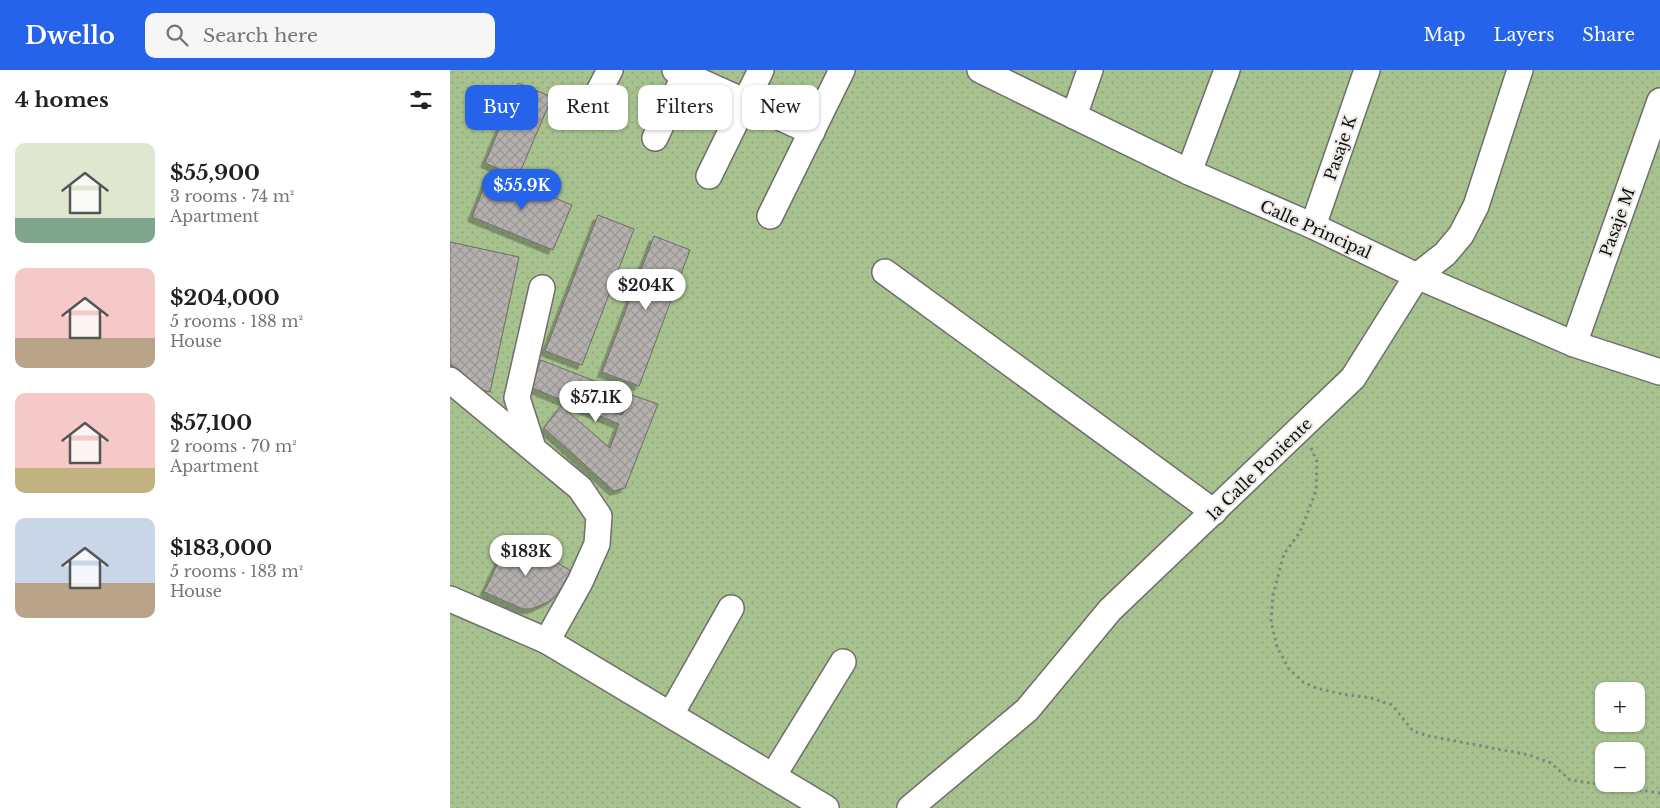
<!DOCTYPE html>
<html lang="en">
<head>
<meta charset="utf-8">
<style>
  :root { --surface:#fff; --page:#f6f6f6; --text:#202124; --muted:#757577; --accent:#2563eb }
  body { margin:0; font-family:"Libre Baskerville",serif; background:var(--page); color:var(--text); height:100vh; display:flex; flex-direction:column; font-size:19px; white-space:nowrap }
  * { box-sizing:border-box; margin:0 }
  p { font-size:16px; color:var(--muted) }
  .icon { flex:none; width:28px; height:28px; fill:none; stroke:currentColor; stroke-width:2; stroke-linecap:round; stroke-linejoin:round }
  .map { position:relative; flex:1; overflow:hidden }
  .sheet { display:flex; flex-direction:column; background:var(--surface); width:450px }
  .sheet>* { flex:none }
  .hud { position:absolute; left:15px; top:15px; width:475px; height:45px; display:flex; gap:10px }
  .controls { position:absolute; left:1145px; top:612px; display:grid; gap:10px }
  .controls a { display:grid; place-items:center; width:50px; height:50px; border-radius:10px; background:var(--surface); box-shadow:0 1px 4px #0004; font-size:25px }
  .price { position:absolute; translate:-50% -42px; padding:0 11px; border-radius:18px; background:#fff; color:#222; font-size:16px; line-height:32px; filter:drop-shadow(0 1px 2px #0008) }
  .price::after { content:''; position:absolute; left:50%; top:30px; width:15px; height:11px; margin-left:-8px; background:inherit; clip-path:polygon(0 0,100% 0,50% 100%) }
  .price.on { background:var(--accent); color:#fff }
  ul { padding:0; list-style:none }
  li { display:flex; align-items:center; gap:15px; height:125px; padding:0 15px }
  li span { display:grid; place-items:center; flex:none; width:140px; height:100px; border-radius:10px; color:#555 }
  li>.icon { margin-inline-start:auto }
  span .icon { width:60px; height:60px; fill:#fffc; stroke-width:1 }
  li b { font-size:21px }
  h2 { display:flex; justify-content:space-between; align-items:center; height:60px; padding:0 15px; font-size:21px }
  .pill { padding:0 18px; border-radius:10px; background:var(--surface); box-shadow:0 1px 4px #0004; font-size:18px; line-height:45px }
  .pill.on { background:var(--accent); color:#fff }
  header { display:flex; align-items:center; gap:30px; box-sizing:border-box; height:70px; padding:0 25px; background:var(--accent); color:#fff }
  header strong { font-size:24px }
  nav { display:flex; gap:28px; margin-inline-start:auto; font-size:18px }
  .search { width:350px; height:45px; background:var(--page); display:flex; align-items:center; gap:12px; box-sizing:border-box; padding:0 18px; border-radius:10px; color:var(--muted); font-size:19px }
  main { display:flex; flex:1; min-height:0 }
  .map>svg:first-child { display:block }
  .park { fill:url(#park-dots); fill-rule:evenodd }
  .building { fill:url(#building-cross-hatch); stroke:#6f6b68; filter:url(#shadow) }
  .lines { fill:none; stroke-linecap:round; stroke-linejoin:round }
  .minor-casing { stroke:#6f6e6a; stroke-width:28 }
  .path { stroke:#848380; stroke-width:3; stroke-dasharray:2.5 4; stroke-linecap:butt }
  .minor { stroke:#fff; stroke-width:25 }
  .labels { text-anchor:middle; stroke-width:4; stroke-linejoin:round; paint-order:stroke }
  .street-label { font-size:16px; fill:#0d0c0b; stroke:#eae9e5 }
</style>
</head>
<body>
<header>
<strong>Dwello</strong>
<div class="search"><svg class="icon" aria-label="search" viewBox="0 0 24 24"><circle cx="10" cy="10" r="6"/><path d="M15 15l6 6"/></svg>Search here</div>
<nav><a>Map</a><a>Layers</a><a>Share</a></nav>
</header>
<main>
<section class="sheet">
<h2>4 homes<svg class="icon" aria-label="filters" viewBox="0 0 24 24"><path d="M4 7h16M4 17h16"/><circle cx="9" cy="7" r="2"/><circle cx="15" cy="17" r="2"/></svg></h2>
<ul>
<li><span style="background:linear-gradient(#dfe7d0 75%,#7fa58c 0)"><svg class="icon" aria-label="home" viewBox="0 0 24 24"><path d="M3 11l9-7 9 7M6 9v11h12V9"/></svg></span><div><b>$55,900</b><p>3 rooms · 74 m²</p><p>Apartment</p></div></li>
<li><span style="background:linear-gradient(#f6c9c9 70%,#b9a48a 0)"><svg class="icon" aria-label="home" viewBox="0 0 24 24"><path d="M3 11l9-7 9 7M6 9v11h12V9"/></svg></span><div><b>$204,000</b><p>5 rooms · 188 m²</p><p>House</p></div></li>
<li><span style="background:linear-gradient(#f6c9c9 75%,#c2b280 0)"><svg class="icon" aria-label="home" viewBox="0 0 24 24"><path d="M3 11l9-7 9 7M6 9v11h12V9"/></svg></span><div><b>$57,100</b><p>2 rooms · 70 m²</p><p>Apartment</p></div></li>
<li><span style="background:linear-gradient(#c9d6e8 65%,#b9a48a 0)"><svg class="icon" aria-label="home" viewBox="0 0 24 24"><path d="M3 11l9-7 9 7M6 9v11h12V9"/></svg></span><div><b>$183,000</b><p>5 rooms · 183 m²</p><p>House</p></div></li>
</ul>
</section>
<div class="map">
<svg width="1210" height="738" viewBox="0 0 1210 738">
  <defs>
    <pattern id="park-dots" width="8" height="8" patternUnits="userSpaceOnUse" patternTransform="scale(1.25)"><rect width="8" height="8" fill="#a7c28f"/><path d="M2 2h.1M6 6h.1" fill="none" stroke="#8fa67a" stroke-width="1.8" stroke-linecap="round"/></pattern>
    <pattern id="building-cross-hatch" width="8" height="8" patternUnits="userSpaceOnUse" patternTransform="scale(1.25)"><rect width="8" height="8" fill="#b4b0ad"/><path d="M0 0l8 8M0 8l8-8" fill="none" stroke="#9a9694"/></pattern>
    <filter id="shadow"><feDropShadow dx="-4.5" dy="4.5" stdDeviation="0" flood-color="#0004"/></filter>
  </defs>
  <rect width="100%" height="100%" fill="#eae9e5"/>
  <path class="park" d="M 0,0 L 1210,0 L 1210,738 L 0,738 ZM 1154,621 L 1186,621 L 1186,654 L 1154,654 ZM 1154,681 L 1186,681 L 1186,714 L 1154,714 Z"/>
  <g class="building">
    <path d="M 68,13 L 102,27 L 68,107 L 35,93 Z"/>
    <path d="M 40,102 L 122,135 L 103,180 L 22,147 Z"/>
    <path d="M 148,145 L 184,159 L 132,295 L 95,281 Z"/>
    <path d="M 204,166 L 240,180 L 189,316 L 152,302 Z"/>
    <path d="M 0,172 L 69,187 L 40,322 L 26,318 L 0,293 Z"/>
    <path d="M 91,290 L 170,321 L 163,342 L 172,345 L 182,325 L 208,334 L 175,418 L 164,421 L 94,358 L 111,336 L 160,378 L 169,354 L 80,317 Z"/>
    <path d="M 61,465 L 121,501 L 107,525 L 100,531 L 82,539 L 73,539 L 34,522 Z"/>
  </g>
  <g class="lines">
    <defs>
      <g id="minor">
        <path d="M 225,0 L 362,62"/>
        <path d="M 530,0 L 739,102 L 863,156 L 967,206 L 1124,274 L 1210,302"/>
        <path d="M 146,27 L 160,0"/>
        <path d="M 624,46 L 640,0"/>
        <path d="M 205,68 L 237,0"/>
        <path d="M 739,102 L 777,0"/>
        <path d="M 259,106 L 311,0"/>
        <path d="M 320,146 L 392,0"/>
        <path d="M 863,156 L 917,0"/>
        <path d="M 435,202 L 764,442"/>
        <path d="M 1124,274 L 1210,31"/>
        <path d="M 0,310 L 130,418 L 149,446 L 147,474 L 130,512 L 97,571"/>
        <path d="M 83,378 L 67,328 L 92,218"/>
        <path d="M 0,529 L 97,571 L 376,738"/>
        <path d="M 221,644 L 281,538"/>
        <path d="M 323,706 L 393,592"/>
        <path d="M 460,738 L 577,640 L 660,540 L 903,308 L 967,206 L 995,184 L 1011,165 L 1026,136 L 1070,0"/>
      </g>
    </defs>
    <use href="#minor" class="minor-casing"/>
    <path class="path" d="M 861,378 L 867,392 L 866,421 L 850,462 L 834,484 L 823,525 L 821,551 L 827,577 L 839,599 L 853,612 L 866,618 L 892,624 L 921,628 L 942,635 L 963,661 L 979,666 L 1079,685 L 1101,693 L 1120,710 L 1210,723"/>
    <use href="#minor" class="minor"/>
  </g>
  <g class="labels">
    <g class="street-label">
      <text transform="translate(890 78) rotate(-71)" y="6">Pasaje K</text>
      <text transform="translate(1167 152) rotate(-70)" y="6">Pasaje M</text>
      <text transform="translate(866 159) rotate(24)" y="6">Calle Principal</text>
      <text transform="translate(809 399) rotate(-44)" y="6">1a Calle Poniente</text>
    </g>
  </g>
</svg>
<div class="controls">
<a>+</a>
<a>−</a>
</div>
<b class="price on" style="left:72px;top:141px">$55.9K</b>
<b class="price" style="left:196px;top:241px">$204K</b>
<b class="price" style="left:146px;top:353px">$57.1K</b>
<b class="price" style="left:76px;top:507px">$183K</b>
<div class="hud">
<a class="pill on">Buy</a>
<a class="pill">Rent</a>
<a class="pill">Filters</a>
<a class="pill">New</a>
</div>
</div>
</main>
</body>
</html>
